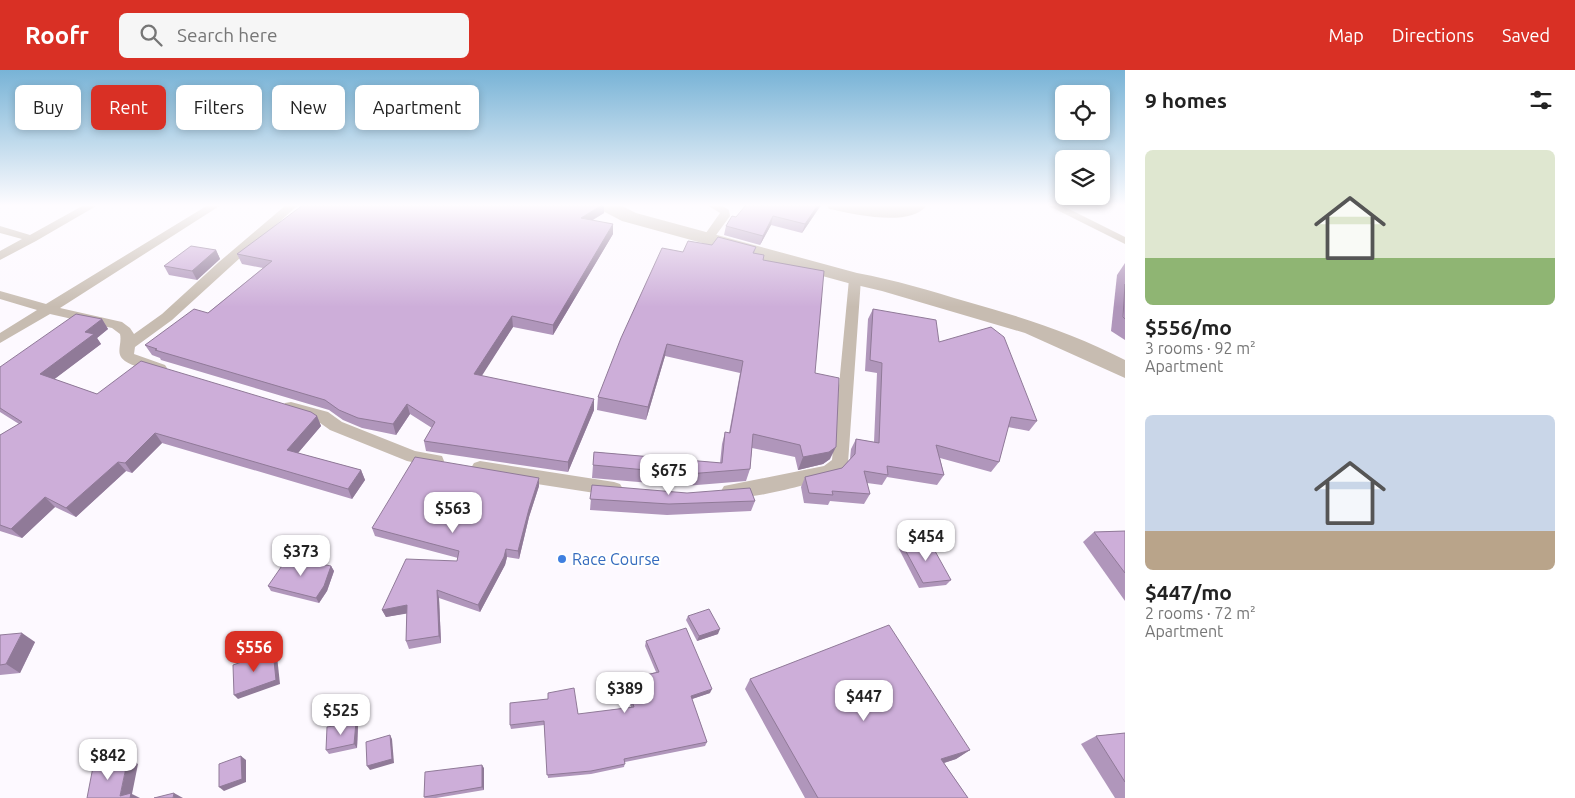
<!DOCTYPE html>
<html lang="en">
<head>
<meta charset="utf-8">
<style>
  :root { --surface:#fff; --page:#f6f6f6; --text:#222; --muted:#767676; --accent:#d93025 }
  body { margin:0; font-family:Ubuntu,sans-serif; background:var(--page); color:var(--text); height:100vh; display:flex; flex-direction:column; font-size:19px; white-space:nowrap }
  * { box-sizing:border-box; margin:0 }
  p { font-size:16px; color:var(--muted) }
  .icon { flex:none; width:28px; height:28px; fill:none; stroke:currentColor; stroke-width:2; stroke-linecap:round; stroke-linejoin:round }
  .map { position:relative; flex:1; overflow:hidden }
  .side { display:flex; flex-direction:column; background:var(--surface); width:450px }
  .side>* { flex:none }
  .top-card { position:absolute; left:15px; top:15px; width:475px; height:45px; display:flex; gap:10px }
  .tools { position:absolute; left:1055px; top:15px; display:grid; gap:10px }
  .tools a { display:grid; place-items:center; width:55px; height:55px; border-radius:8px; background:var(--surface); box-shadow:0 2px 8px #0003; font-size:25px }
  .price { position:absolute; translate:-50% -42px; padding:0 11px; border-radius:10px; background:#fff; color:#222; font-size:16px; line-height:32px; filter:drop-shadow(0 1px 2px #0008) }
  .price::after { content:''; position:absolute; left:50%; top:30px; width:15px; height:11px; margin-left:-8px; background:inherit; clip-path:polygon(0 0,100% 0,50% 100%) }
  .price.current { background:var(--accent); color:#fff }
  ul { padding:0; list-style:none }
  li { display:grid; align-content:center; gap:10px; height:265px; padding:0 20px }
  li span { display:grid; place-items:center; height:155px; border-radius:8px; color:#555 }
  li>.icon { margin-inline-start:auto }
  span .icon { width:90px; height:90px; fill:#fffc; stroke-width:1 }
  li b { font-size:21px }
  h2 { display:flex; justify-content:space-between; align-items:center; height:60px; padding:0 20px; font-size:21px }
  .tag { padding:0 18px; border-radius:8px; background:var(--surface); box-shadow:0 2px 8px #0003; font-size:18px; line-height:45px }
  .tag.current { background:var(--accent); color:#fff }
  header { display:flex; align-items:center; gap:30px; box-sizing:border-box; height:70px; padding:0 25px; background:var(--accent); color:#fff }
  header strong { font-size:24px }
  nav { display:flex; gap:28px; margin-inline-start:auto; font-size:18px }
  .search { width:350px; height:45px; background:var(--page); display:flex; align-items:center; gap:12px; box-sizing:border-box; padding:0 18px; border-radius:8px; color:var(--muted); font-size:19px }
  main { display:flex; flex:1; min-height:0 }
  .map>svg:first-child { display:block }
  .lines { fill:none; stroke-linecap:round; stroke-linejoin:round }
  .lane { fill:#c7bcb1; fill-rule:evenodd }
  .street { fill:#c7bcb1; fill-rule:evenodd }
  .wall { fill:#b096bb }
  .shaded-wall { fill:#907a98 }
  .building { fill:#cdaed9; stroke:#907a98 }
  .shop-dot { fill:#3f7fe0; stroke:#fff; stroke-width:2 }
  .labels { text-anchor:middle; stroke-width:4; stroke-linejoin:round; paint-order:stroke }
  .shop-label { font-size:16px; fill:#366cbe; stroke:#fff; text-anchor:start }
</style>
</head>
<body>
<header>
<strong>Roofr</strong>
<div class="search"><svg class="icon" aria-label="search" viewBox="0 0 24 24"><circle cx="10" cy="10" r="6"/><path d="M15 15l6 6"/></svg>Search here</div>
<nav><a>Map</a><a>Directions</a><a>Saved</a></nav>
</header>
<main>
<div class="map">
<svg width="1125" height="728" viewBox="0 0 1125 728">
  <rect width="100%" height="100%" fill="#fdf9ff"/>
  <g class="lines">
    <g class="lane">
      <path d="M 84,135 L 98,135 L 36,171 L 0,190 L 0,181 L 22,169 L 0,163 L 0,156 L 30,165 Z"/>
      <path d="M 208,135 L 221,135 L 60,238 L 122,252 L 130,258 L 134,264 L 162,244 L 219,192 L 286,135 L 298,135 L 172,250 L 135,277 L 134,284 L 165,295 L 167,298 L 165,301 C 157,304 125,295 121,287 C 117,281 122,272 120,264 L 112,258 L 50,244 L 0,273 L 0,263 L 37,240 L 0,229 L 0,221 L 46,234 Z"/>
      <path d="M 707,135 L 721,135 L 729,140 L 730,146 L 711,172 L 707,173 L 701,170 L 720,143 Z"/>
      <path d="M 1047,135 L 1061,135 L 1125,167 L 1125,174 Z"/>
      <path d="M 855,205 L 861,209 L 848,393 C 844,401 837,406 829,409 C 805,414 745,433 724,426 L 721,421 L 724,416 L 824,396 L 832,390 L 849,209 Z"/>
      <path d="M 291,332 L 328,342 L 342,352 L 415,381 L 442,386 L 444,391 L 442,396 L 436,397 L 407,391 L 330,360 L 316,350 L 285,341 L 283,337 L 285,333 Z"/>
      <path d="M 480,391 L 614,412 L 620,414 L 623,419 L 620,424 L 614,426 L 480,405 L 474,403 L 471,398 L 474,393 Z"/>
    </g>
    <g class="street">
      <path d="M 596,135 L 620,135 L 636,143 L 857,203 C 895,210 931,221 968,232 C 1022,247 1075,264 1125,290 L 1125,308 L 1025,263 L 882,221 L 848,213 L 622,151 L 599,139 Z"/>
      <path d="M 826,135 L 927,135 C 912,157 857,145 835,140 L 829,139 Z"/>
    </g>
  </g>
  <g class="wall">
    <path d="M 746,135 L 821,135 L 802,163 L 771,155 L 760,175 L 724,165 L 726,156 L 736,147 Z"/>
    <path d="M 604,143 L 593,150 L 613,164 L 553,265 L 513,257 L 481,306 L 594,340 L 568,402 L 426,381 L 424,371 L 432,358 L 410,344 L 396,365 L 362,358 L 343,350 L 329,340 L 161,290 L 160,288 L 152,285 L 145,275 L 208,243 L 263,198 L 242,194 L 237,184 Z"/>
    <path d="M 712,175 L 756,177 L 754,183 L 763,190 L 815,303 L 830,389 L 823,394 L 798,400 L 795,387 L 752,378 L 750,399 L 746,411 L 685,416 L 592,408 L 594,382 L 720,393 L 722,374 L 725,362 L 729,363 L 740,303 L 665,286 L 646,350 L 597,340 L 598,327 L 683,182 Z"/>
    <path d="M 216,180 L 220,189 L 197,210 L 169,205 L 164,196 Z"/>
    <path d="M 1125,193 L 1125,270 L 1111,261 L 1117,205 Z"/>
    <path d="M 873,239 L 939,272 L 1037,351 L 1029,361 L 1008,357 L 999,392 L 991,402 L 940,388 L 944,405 L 937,415 L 887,407 L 882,415 L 867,413 L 870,424 L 864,434 L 830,431 L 828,435 L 804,433 L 801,417 L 805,407 L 842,398 L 850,389 L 851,379 L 856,369 L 874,372 L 877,303 L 865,301 L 868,249 Z"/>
    <path d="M 102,249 L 108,259 L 97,268 L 101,274 L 54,309 L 97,324 L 317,346 L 321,356 L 298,383 L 361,400 L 365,410 L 352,429 L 162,373 L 132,403 L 126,401 L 76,447 L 55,437 L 22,468 L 0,461 L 0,365 L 19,354 L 0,342 L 0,297 Z"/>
    <path d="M 592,415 L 755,431 L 751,441 L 667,445 L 590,440 Z"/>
    <path d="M 539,416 L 529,447 L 519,489 L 507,487 L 505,495 L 480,542 L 439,528 L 441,573 L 409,579 L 406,571 L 407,543 L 386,547 L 382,540 L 457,491 L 458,488 L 375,466 L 372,458 Z"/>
    <path d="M 1125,461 L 1125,531 L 1083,472 L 1094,462 Z"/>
    <path d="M 902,474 L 951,510 L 946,515 L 919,518 L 899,479 Z"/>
    <path d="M 331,496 L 334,501 L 327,521 L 319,533 L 271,521 L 268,516 Z"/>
    <path d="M 688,546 L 718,564 L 697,571 L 686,550 Z"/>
    <path d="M 0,565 L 35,572 L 20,603 L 0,605 Z"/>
    <path d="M 646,571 L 710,623 L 692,629 L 707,672 L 705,676 L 625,692 L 624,697 L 591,704 L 548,708 L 544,655 L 511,659 L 510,655 L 631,637 L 624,615 L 625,610 L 656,602 L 645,576 Z"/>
    <path d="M 750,609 L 970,680 L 956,689 L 944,693 L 968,728 L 805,728 L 745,619 Z"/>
    <path d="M 358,656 L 357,678 L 329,684 L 326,680 Z"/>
    <path d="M 1125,663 L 1125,728 L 1115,728 L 1081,674 L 1096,666 Z"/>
    <path d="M 484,698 L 484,720 L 436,728 L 425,728 L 424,727 Z"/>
  </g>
  <g class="shaded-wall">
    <path d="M 602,135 L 604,135 L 604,143 L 580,157 L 581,148 Z"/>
    <path d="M 818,135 L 821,135 L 802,163 L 805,154 Z"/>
    <path d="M 773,146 L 771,155 L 760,175 L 763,166 Z"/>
    <path d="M 613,154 L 613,164 L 553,265 L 553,255 Z"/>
    <path d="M 216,180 L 220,189 L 197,210 L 192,201 Z"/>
    <path d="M 512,246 L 513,257 L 476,315 L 474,304 Z"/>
    <path d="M 102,249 L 108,259 L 97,268 L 101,274 L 48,314 L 40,304 L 85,262 Z"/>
    <path d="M 667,274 L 665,286 L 646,350 L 648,337 Z"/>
    <path d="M 594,329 L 594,340 L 568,402 L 568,392 Z"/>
    <path d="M 407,334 L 410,344 L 396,365 L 393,354 Z"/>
    <path d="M 317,346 L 321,356 L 292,390 L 287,380 Z"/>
    <path d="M 155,363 L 162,373 L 132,403 L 125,393 Z"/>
    <path d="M 836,377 L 830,389 L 823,394 L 798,400 L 803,387 Z"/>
    <path d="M 118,392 L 126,401 L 76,447 L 66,438 Z"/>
    <path d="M 361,400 L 365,410 L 352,429 L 348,419 Z"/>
    <path d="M 539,408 L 539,416 L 529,447 L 519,489 L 518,481 L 529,439 Z"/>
    <path d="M 45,427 L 55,437 L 22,468 L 11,459 Z"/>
    <path d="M 506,479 L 507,487 L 505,495 L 480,542 L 478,535 Z"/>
    <path d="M 331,496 L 334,501 L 327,521 L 319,533 L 316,528 Z"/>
    <path d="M 437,520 L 439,528 L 441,573 L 439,566 Z"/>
    <path d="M 407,535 L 410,543 L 386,547 L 382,540 Z"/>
    <path d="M 720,559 L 718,564 L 697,571 L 699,566 Z"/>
    <path d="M 22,563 L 35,572 L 20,603 L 6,594 Z"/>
    <path d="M 273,581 L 277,586 L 280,614 L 238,629 L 234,625 Z"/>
    <path d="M 712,619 L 710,623 L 689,630 L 691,626 Z"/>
    <path d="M 356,652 L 358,656 L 357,678 L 354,674 Z"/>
    <path d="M 390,665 L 392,669 L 394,693 L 370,700 L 367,696 Z"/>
    <path d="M 970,680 L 956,689 L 928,698 L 941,689 Z"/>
    <path d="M 241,686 L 246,690 L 246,712 L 224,721 L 219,717 Z"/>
    <path d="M 128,688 L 138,694 L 132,724 L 140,728 L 124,728 L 120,726 Z"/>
    <path d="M 482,695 L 484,698 L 484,720 L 482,717 Z"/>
    <path d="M 174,723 L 183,728 L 173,728 Z"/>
  </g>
  <g class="building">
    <path d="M 303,135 L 602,135 L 581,148 L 613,154 L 553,255 L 512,246 L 474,304 L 594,329 L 568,392 L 424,371 L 435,352 L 407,334 L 393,354 L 358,348 L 339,340 L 325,330 L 155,280 L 157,279 L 145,275 L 194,239 L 208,243 L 272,191 L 237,184 Z"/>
    <path d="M 746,135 L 818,135 L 805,154 L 773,146 L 763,166 L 726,156 L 732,146 L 736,147 Z"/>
    <path d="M 718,167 L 756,177 L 753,183 L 764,185 L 763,190 L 824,201 L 815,303 L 839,308 L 836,377 L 829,382 L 803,387 L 800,375 L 753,364 L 750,399 L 688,404 L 593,395 L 594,382 L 722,393 L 725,362 L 730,363 L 743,291 L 667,274 L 648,337 L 598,327 L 621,268 L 662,178 L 683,182 L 688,171 L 712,175 Z"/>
    <path d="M 191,176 L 216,180 L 192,201 L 164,196 Z"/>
    <path d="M 1125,214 L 1125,249 L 1123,247 Z"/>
    <path d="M 873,239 L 936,250 L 939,272 L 991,257 L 1004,267 L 1037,351 L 1011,347 L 999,392 L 936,375 L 944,405 L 887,396 L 888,405 L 864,401 L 870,424 L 832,421 L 833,425 L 809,423 L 805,407 L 842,398 L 855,384 L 856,369 L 879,373 L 882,293 L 870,290 Z"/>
    <path d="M 76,244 L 102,249 L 85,262 L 94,264 L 40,304 L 97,324 L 141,291 L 311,342 L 317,346 L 287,380 L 361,400 L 348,419 L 155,363 L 125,393 L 118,392 L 66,438 L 45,427 L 11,459 L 0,455 L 0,365 L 22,352 L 0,338 L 0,297 Z"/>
    <path d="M 415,387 L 539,408 L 529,439 L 518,481 L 506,479 L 504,487 L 478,535 L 437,520 L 439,566 L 406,571 L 407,535 L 382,540 L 406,489 L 457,491 L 459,481 L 372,458 Z"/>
    <path d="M 592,415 L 687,423 L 750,418 L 755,431 L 669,434 L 590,429 Z"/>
    <path d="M 1125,461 L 1125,503 L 1094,462 Z"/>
    <path d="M 930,472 L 951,510 L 923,513 L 902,474 Z"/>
    <path d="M 288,487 L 331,496 L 324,516 L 316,528 L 268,516 Z"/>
    <path d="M 709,539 L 720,559 L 699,566 L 688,546 Z"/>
    <path d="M 889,555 L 970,680 L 941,689 L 968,728 L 818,728 L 750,609 Z"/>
    <path d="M 686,558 L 712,619 L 691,626 L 707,672 L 624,689 L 625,694 L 591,701 L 547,705 L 544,651 L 510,655 L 510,633 L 548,629 L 548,623 L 574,618 L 578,644 L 634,637 L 625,610 L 659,602 L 646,571 Z"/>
    <path d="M 22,563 L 6,594 L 0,595 L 0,565 Z"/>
    <path d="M 273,581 L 276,610 L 234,625 L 233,595 Z"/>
    <path d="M 356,652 L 354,674 L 326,680 L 327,657 Z"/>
    <path d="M 1125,663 L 1125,712 L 1096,666 Z"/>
    <path d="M 390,665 L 392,689 L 367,696 L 366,672 Z"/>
    <path d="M 241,686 L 242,709 L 219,717 L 219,694 Z"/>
    <path d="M 128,688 L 120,726 L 131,723 L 130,728 L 87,728 L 93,697 Z"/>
    <path d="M 482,695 L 482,717 L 424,727 L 425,702 Z"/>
    <path d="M 174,723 L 173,728 L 154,728 Z"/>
  </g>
  <linearGradient id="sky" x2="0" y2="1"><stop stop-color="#78b3d6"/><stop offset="0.57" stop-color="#fefcff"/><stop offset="1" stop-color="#fefcff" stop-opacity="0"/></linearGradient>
  <rect width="1125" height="237" fill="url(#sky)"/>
  <circle class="shop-dot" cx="562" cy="489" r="5"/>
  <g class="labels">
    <g class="shop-label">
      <text x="572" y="495">Race Course</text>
    </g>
  </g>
</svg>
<div class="tools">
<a><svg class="icon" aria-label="locate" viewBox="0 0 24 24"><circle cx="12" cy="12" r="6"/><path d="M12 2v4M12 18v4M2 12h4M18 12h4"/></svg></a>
<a><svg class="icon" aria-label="layers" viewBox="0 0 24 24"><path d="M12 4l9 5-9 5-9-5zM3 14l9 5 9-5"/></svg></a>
</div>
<b class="price" style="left:669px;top:426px">$675</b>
<b class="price" style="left:453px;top:464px">$563</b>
<b class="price" style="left:926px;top:492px">$454</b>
<b class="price" style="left:301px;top:507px">$373</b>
<b class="price current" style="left:254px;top:603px">$556</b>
<b class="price" style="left:625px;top:644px">$389</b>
<b class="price" style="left:864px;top:652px">$447</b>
<b class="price" style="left:341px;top:666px">$525</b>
<b class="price" style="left:108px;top:711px">$842</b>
<div class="top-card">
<a class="tag">Buy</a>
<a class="tag current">Rent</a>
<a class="tag">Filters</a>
<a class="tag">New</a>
<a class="tag">Apartment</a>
</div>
</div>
<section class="side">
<h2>9 homes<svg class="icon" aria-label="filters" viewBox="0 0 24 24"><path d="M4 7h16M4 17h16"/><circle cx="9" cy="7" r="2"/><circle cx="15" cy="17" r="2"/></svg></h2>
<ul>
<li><span style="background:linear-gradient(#dfe7d0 70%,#8fb573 0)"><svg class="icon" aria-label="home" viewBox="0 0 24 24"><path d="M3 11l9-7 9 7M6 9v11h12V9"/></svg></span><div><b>$556/mo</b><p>3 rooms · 92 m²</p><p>Apartment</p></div></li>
<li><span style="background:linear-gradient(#c9d6e8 75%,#b9a48a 0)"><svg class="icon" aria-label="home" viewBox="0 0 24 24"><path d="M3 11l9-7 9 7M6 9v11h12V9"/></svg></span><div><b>$447/mo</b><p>2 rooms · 72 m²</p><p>Apartment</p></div></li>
</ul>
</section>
</main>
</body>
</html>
